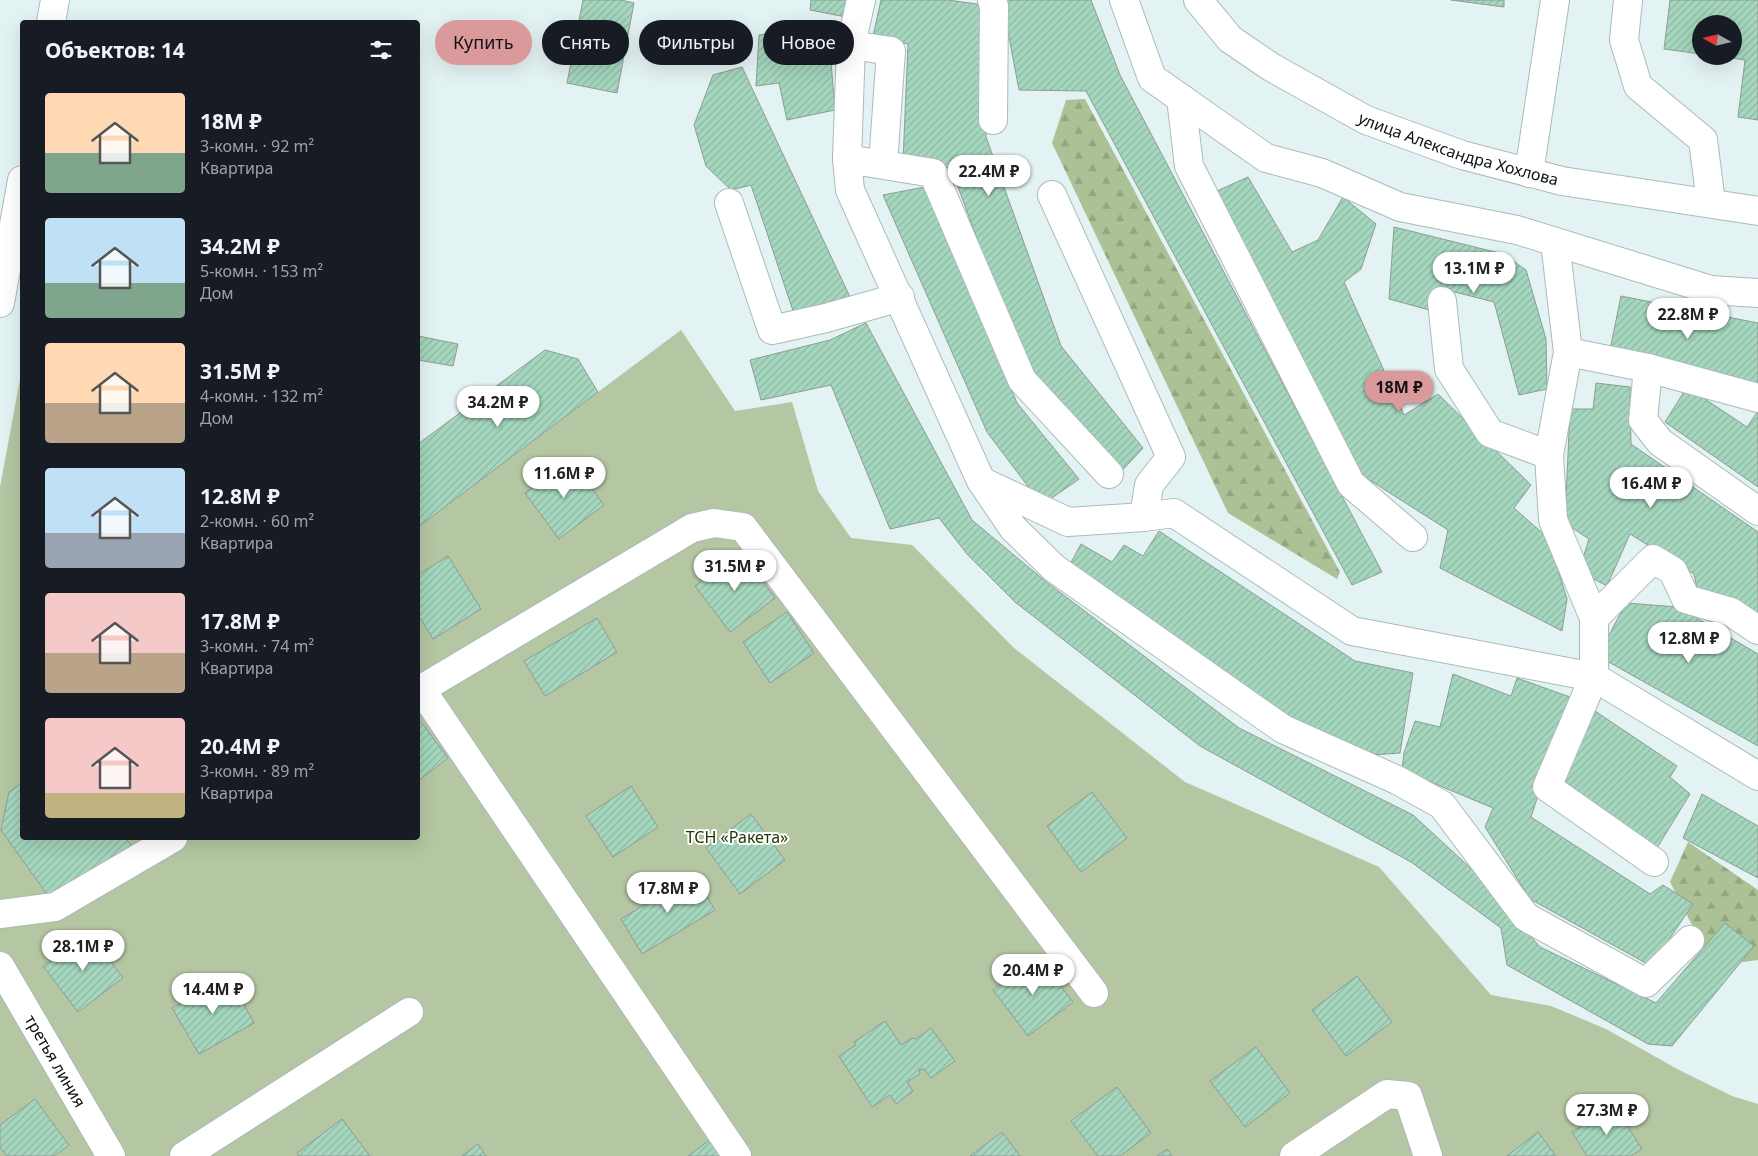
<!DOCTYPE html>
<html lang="ru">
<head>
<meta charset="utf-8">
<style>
  :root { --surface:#171b24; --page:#20242c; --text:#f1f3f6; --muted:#9ea1a6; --accent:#da9a9c }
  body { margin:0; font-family:"Noto Sans",sans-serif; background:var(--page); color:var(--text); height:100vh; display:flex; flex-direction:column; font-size:19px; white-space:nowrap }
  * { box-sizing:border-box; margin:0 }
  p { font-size:16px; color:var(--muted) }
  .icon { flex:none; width:28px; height:28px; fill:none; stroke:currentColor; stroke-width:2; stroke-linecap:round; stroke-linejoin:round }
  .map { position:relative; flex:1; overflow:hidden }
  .side { position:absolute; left:20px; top:20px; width:400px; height:820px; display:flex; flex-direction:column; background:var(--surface); border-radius:5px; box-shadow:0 5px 20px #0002 }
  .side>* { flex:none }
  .banner { position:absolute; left:435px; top:20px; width:475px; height:45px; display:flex; gap:10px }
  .needle { width:32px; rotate:278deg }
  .fabs { position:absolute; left:1692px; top:15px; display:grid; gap:10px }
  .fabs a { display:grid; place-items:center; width:50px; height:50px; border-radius:50%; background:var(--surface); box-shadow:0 5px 20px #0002; font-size:25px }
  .price { position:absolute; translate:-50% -42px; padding:0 11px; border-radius:18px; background:#fff; color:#222; font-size:16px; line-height:32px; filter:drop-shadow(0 1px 2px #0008) }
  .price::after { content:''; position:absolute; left:50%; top:30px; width:15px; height:11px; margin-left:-8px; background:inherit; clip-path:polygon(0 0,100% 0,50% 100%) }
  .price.current { background:var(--accent); color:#111 }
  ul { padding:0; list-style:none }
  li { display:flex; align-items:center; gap:15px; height:125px; padding:0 25px }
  li span { display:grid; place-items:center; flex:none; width:140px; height:100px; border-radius:5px; color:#555 }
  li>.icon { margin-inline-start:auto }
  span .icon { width:60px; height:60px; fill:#fffc; stroke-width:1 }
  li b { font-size:21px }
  h2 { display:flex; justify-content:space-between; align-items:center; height:60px; padding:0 25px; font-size:21px }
  .chip { padding:0 18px; border-radius:22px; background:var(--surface); box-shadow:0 5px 20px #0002; font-size:18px; line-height:45px }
  .chip.current { background:var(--accent); color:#111 }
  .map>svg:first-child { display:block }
  .green { fill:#b4c6a2 }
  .forest { fill:url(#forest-firs) }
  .building { fill:url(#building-hatch); stroke:#909b95 }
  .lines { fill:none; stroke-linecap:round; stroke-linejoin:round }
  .minor-casing { stroke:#acbaba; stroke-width:30 }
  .minor { stroke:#fff; stroke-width:28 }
  .labels { text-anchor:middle; stroke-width:4; stroke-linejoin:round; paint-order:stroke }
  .street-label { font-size:16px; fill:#0c1111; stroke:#fff }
  .park-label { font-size:16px; fill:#233505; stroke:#fff }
</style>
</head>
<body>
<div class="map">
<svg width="1758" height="1156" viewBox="0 0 1758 1156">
  <defs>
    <pattern id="forest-firs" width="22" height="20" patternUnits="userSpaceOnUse" patternTransform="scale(1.25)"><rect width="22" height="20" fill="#adc197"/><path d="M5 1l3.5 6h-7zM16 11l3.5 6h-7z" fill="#94a581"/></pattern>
    <pattern id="building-hatch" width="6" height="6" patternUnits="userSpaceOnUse" patternTransform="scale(1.25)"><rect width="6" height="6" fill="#a5d7be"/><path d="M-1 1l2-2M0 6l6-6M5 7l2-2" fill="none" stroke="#8db8a2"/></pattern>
  </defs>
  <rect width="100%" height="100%" fill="#e3f2f2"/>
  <path class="green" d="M 681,330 L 735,411 L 792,402 L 818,491 L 851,538 L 912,545 L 1014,648 L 1185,782 L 1379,867 L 1491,995 L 1551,1006 L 1606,1029 L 1679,1070 L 1732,1096 L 1758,1104 L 1758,1156 L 0,1156 L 0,487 L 22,368 L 22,838 L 418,838 L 418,527 Z"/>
  <g class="forest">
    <path d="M 1085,99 L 1340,572 L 1337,579 L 1228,513 L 1052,143 L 1066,100 Z"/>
    <path d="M 1688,842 L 1758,890 L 1758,960 L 1713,966 L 1670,882 Z"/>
  </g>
  <g class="building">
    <path d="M 583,0 L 621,0 L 634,3 L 617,93 L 567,83 Z"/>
    <path d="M 811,0 L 854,0 L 851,18 L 810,10 Z"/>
    <path d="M 881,0 L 948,0 L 984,5 L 986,137 L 1061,346 L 1143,448 L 1118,475 L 1026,371 L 951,168 L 903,162 L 908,44 L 873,36 Z"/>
    <path d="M 1002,0 L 1091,0 L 1120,75 L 1382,572 L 1352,585 L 1086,91 L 1019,90 Z"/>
    <path d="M 1451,0 L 1504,0 L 1504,7 Z"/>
    <path d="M 1670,0 L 1758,0 L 1758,120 L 1738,117 L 1745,60 L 1720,56 L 1734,56 L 1734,24 L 1701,24 L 1701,54 L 1664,49 Z"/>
    <path d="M 828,26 L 835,110 L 787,120 L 779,83 L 756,86 L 759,35 Z"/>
    <path d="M 742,67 L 850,297 L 795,317 L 751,185 L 731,190 L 706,166 L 694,125 L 713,75 Z"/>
    <path d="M 1248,177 L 1292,252 L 1318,240 L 1343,197 L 1376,224 L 1361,269 L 1344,282 L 1404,415 L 1438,394 L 1531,485 L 1514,508 L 1548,538 L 1567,599 L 1562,631 L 1440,568 L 1448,530 L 1357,472 L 1217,191 Z"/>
    <path d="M 925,187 L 1017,403 L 1079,479 L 1042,505 L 987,432 L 883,195 Z"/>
    <path d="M 1394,227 L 1503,254 L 1526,270 L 1546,339 L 1547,389 L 1519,395 L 1494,302 L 1439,288 L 1433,311 L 1389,299 Z"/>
    <path d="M 1621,296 L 1758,323 L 1758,387 L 1610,350 Z"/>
    <path d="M 866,323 L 972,520 L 1045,581 L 1239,728 L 1413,815 L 1477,874 L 1540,947 L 1656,1003 L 1725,923 L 1754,946 L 1672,1046 L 1648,1044 L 1507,965 L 1501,928 L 1411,862 L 1200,746 L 1015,602 L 967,554 L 939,518 L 890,529 L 831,385 L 761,400 L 750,360 L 830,340 Z"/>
    <path d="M 418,336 L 458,344 L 453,366 L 418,360 Z"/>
    <path d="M 545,350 L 578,359 L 598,392 L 418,527 L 418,444 Z"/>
    <path d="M 1596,383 L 1630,387 L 1631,444 L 1758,532 L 1758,622 L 1699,598 L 1694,574 L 1630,534 L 1607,586 L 1579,571 L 1589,539 L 1565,523 L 1570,409 L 1593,409 Z"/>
    <path d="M 1687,387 L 1747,427 L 1758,411 L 1758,487 L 1665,422 Z"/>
    <path d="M 570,459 L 604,505 L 559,539 L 525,493 Z"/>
    <path d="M 1159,531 L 1355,661 L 1413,673 L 1400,753 L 1371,755 L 1291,724 L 1068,568 L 1081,544 L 1112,562 L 1124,545 L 1143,556 Z"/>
    <path d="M 740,552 L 775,598 L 730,632 L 695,586 Z"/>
    <path d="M 448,556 L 481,609 L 433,639 L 418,615 L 418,575 Z"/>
    <path d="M 1626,603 L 1678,607 L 1758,654 L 1758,746 L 1598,656 Z"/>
    <path d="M 787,612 L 814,653 L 770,683 L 743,642 Z"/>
    <path d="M 597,618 L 617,652 L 545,696 L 524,661 Z"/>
    <path d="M 1453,674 L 1511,696 L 1517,678 L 1570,697 L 1531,817 L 1650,894 L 1663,885 L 1693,904 L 1651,966 L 1530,899 L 1485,827 L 1493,808 L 1402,770 L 1404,753 L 1415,721 L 1440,727 Z"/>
    <path d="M 1595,711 L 1677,766 L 1670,777 L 1690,794 L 1652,856 L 1560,784 Z"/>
    <path d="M 418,718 L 448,758 L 418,781 Z"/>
    <path d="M 22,783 L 22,838 L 125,838 L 132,846 L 49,897 L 1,830 L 9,792 Z"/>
    <path d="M 631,786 L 658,827 L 613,857 L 586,816 Z"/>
    <path d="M 1092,792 L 1127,838 L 1081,872 L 1047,826 Z"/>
    <path d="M 1702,794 L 1758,826 L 1758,878 L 1683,838 Z"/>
    <path d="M 751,814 L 785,860 L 740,894 L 706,848 Z"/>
    <path d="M 694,875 L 715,910 L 642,954 L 621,919 Z"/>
    <path d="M 89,932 L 123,978 L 78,1012 L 43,966 Z"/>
    <path d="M 1038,956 L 1073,1002 L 1028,1036 L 993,990 Z"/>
    <path d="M 228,976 L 254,1023 L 199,1054 L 172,1008 Z"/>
    <path d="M 1357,976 L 1392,1022 L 1346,1056 L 1312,1010 Z"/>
    <path d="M 885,1021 L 901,1045 L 912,1038 L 916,1039 L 931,1028 L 955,1061 L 931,1078 L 924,1069 L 919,1070 L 920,1074 L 907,1082 L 913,1091 L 896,1104 L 890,1095 L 872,1107 L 839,1056 L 856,1045 L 854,1042 Z"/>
    <path d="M 1256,1047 L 1290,1093 L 1245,1127 L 1210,1081 Z"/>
    <path d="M 1117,1087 L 1151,1133 L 1120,1156 L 1098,1156 L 1071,1121 Z"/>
    <path d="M 35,1099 L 69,1145 L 54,1156 L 7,1156 L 0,1147 L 0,1125 Z"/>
    <path d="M 1614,1105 L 1642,1149 L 1631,1156 L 1587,1156 L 1572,1132 Z"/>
    <path d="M 342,1119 L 370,1156 L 299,1156 L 297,1153 Z"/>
    <path d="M 1002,1132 L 1020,1156 L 970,1156 Z"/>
    <path d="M 1538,1132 L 1556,1156 L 1507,1156 Z"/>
    <path d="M 711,1139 L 724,1156 L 688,1156 Z"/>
    <path d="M 478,1144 L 486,1156 L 462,1156 Z"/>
    <path d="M 1167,1149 L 1172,1156 L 1157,1156 Z"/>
  </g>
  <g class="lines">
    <defs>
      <g id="minor">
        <path d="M 861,0 L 851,45 L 847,159 L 850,190 L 981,481 L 1068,522 L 1144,517 L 1174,513 L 1352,631 L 1594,677 L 1758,776"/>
        <path d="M 992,0 L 994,6 L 993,120"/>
        <path d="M 1124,0 L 1152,78 L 1266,158 L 1322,173 L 1400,207 L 1517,230 L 1711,290 L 1758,293"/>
        <path id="s1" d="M 1198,0 L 1230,39 L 1271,67 L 1366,120 L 1462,155 L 1562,181 L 1758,211"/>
        <path d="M 1628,0 L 1624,40 L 1638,86 L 1703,140 L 1711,203"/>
        <path d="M 51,22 L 55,0"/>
        <path d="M 851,45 L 891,51 L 883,164"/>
        <path d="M 1181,98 L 1189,166 L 1351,484 L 1413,537"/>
        <path d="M 847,159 L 933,173 L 1022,380 L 1109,474"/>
        <path d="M 1529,173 L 1555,0"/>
        <path d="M 1052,195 L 1171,457 L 1149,485 L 1144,517"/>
        <path d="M 729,203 L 772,330 L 826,318 L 900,297"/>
        <path d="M 1555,242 L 1568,352 L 1549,455 L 1553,520 L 1594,618 L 1594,677 L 1547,787 L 1654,862"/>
        <path d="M 1442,301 L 1449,369 L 1490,433 L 1549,455"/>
        <path d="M 0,303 L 22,180"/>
        <path d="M 1568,352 L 1648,368 L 1758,398"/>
        <path d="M 1648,368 L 1643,420 L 1660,442 L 1758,511"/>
        <path d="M 982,482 L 1013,528 L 1054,568 L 1283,729 L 1397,780 L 1442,805 L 1526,917 L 1646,983 L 1690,940"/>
        <path d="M 1594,618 L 1653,559 L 1673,571 L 1686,599 L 1731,612 L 1758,630"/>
        <path d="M 421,689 L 737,1156"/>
        <path d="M 418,691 L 692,528 L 714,523 L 743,527 L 1094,993"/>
        <path d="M 0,914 L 55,907 L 173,838"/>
        <path id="s2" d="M 0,966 L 111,1156"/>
        <path d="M 184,1156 L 409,1012"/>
        <path d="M 1294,1156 L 1387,1094 L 1408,1096 L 1428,1156"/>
      </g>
    </defs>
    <use href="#minor" class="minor-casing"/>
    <use href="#minor" class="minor"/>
  </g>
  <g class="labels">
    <g class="street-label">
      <text dy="6" stroke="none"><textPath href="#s1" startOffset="306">улица Александра Хохлова</textPath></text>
      <text dy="6" stroke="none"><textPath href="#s2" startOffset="110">третья линия</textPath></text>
    </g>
    <g class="park-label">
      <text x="737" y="843">ТСН «Ракета»</text>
    </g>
  </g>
</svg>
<div class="fabs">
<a><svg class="needle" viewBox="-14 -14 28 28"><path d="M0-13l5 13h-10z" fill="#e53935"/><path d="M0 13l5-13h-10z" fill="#9ea1a6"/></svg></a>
</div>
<b class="price" style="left:989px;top:197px">22.4M ₽</b>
<b class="price" style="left:1474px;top:294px">13.1M ₽</b>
<b class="price" style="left:1688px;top:340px">22.8M ₽</b>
<b class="price current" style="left:1399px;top:413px">18M ₽</b>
<b class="price" style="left:498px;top:428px">34.2M ₽</b>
<b class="price" style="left:564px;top:499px">11.6M ₽</b>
<b class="price" style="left:1651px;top:509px">16.4M ₽</b>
<b class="price" style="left:735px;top:592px">31.5M ₽</b>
<b class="price" style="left:1689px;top:664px">12.8M ₽</b>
<b class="price" style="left:668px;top:914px">17.8M ₽</b>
<b class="price" style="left:83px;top:972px">28.1M ₽</b>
<b class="price" style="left:1033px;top:996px">20.4M ₽</b>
<b class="price" style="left:213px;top:1015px">14.4M ₽</b>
<b class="price" style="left:1607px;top:1136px">27.3M ₽</b>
<div class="banner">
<a class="chip current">Купить</a>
<a class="chip">Снять</a>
<a class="chip">Фильтры</a>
<a class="chip">Новое</a>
</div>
<section class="side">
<h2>Объектов: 14<svg class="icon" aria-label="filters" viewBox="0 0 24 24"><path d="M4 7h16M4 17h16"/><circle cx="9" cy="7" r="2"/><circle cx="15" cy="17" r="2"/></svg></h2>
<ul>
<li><span style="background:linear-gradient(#ffd9b3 60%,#7fa58c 0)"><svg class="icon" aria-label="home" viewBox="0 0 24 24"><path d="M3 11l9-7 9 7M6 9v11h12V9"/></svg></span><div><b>18M ₽</b><p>3-комн. · 92 m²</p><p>Квартира</p></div></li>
<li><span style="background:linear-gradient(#bfe0f5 65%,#7fa58c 0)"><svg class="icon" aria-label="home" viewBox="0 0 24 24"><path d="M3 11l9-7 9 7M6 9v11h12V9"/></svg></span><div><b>34.2M ₽</b><p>5-комн. · 153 m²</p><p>Дом</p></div></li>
<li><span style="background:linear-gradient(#ffd9b3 60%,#b9a48a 0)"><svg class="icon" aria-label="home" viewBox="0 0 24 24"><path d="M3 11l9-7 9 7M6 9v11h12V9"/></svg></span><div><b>31.5M ₽</b><p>4-комн. · 132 m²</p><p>Дом</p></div></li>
<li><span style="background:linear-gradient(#bfe0f5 65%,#9aa5b1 0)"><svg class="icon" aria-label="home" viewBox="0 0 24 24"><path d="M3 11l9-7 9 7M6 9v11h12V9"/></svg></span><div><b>12.8M ₽</b><p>2-комн. · 60 m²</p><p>Квартира</p></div></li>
<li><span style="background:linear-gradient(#f6c9c9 60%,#b9a48a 0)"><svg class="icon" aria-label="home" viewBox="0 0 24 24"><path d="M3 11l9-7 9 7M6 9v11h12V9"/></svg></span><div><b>17.8M ₽</b><p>3-комн. · 74 m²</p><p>Квартира</p></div></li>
<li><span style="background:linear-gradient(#f6c9c9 75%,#c2b280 0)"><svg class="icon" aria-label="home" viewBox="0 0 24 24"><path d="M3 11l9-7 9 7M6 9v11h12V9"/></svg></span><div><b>20.4M ₽</b><p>3-комн. · 89 m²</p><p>Квартира</p></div></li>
</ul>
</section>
</div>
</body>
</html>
